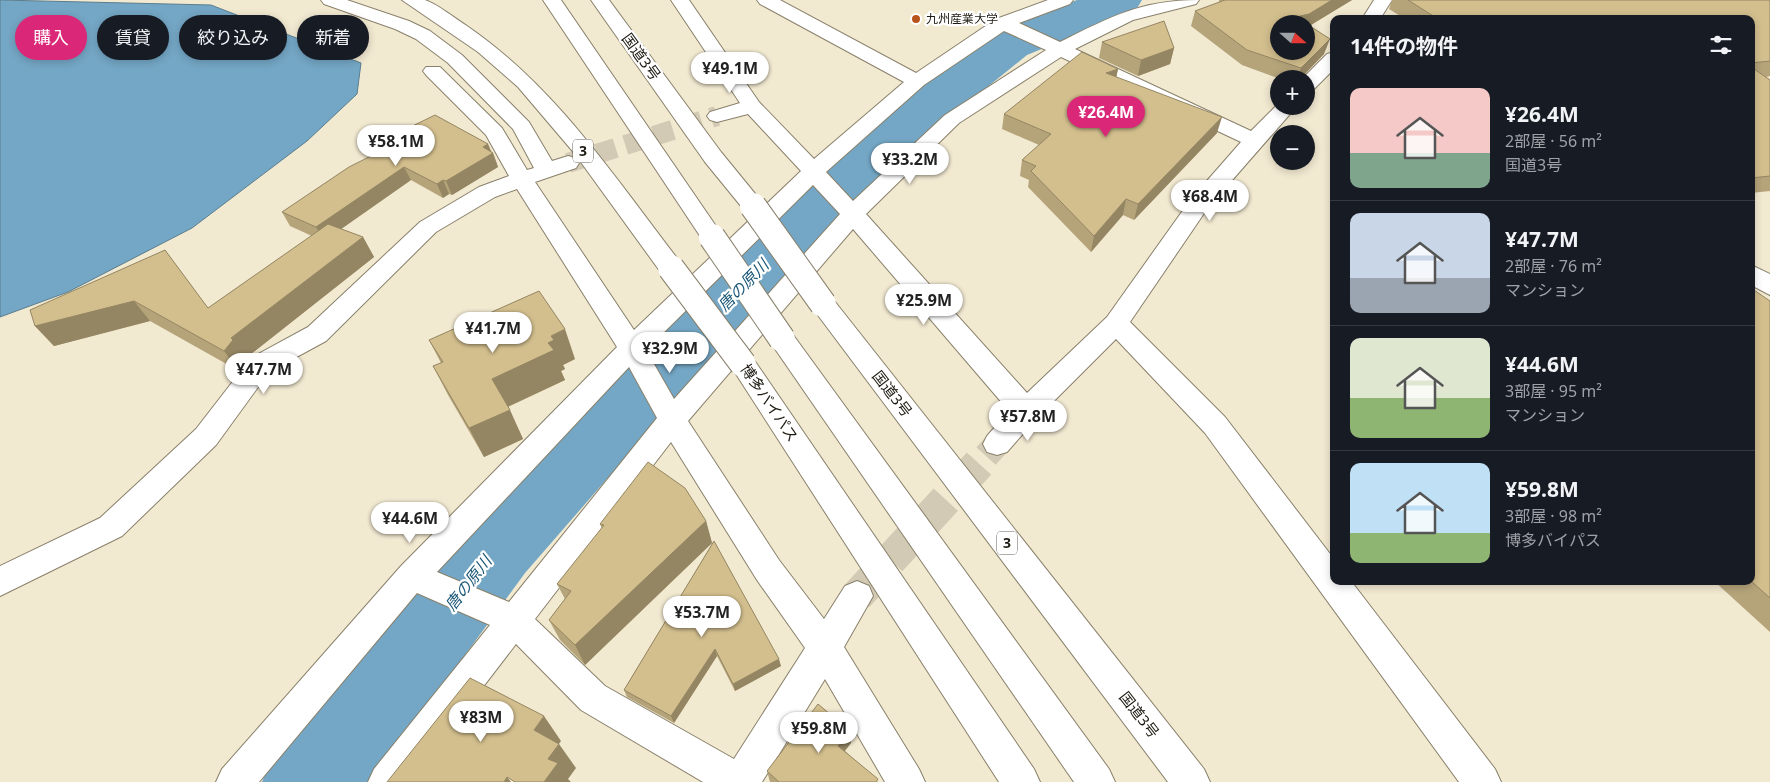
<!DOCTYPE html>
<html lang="ja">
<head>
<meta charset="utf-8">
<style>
  :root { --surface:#171b24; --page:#242831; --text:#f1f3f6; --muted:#9ea1a6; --line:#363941; --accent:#db2777 }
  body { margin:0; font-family:"Noto Sans","Noto Sans JP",sans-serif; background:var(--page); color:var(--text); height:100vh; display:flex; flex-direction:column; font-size:19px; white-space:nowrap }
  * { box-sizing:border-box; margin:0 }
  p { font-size:16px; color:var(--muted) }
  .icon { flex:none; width:28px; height:28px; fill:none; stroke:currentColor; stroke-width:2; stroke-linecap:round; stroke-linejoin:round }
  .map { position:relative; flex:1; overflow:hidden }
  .panel { position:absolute; left:1330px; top:15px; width:425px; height:570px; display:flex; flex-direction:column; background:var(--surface); border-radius:10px; box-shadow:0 2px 8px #0003 }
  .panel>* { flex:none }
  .guide { position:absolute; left:15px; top:15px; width:475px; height:45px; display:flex; gap:10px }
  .needle { width:32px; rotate:111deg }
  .tools { position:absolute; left:1270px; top:15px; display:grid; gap:10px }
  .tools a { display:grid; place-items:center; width:45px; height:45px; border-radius:50%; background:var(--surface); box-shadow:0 2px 8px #0003; font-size:25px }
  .price { position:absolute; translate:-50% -42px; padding:0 11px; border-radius:18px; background:#fff; color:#222; font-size:16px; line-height:32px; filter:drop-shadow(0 1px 2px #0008) }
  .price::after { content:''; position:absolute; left:50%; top:30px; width:15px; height:11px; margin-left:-8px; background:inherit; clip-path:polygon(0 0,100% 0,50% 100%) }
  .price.active { background:var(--accent); color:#fff }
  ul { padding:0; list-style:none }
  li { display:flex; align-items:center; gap:15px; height:125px; padding:0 20px }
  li+li { border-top:1px solid var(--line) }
  li span { display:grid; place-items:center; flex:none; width:140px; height:100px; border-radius:10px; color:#555 }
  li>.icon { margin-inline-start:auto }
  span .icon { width:60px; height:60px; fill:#fffc; stroke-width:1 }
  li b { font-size:21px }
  h2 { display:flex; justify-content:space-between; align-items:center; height:60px; padding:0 20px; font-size:21px }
  .chip { padding:0 18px; border-radius:22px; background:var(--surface); box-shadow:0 2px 8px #0003; font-size:18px; line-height:45px }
  .chip.active { background:var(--accent); color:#fff }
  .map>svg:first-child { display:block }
  .water { fill:#74a7c5; stroke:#5a7d8f }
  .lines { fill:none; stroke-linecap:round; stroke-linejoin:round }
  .river { fill:#74a7c5; fill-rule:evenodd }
  .street-tunnel-far2 { stroke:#d2cab4; stroke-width:20; stroke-dasharray:20 10; stroke-linecap:butt }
  .street-tunnel-far1 { stroke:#d2cab4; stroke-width:26; stroke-dasharray:26 13; stroke-linecap:butt }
  .street-tunnel { stroke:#d2cab4; stroke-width:33; stroke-dasharray:33 16; stroke-linecap:butt }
  .street-casing { stroke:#89806b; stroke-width:2 }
  .highway-casing { stroke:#89806b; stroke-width:2 }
  .street { fill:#fff; fill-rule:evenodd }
  .highway { fill:#fff; fill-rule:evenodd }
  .highway-bridge-casing { stroke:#89806b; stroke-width:28; stroke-linecap:butt }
  .highway-bridge { stroke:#fff; stroke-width:26 }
  .wall { fill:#b5a47a }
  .shaded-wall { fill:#948663 }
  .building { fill:#d3bf8e; stroke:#948663; fill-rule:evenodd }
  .poi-dot { fill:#b7541b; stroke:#fff; stroke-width:2 }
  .labels { text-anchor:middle; stroke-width:4.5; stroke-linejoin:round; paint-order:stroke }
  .far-poi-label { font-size:12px; fill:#1d1a11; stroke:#fff; text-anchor:start }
  .shield { fill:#fff; stroke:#615f58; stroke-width:1 }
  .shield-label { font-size:14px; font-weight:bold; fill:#1d1a11 }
  .street-label { font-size:15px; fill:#1d1a11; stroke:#fff }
  .water-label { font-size:16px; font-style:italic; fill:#195676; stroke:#fff }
</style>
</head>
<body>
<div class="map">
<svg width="1770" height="782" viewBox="0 0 1770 782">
  <rect width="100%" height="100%" fill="#f2e9d1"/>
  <path class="water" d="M 0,0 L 211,5 L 361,63 L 357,94 L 307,141 L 192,228 L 68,292 L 0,317 Z"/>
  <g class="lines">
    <path class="river" d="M 1077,0 L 1142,0 L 1136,10 L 1027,55 L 896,161 L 687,387 L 525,573 L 372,782 L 262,782 L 276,747 L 467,523 L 637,349 L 856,137 L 991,33 Z"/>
    <path class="street-tunnel-far2" d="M 568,163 L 717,116"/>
    <path class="street-tunnel-far1" d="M 986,456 L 997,444"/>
    <path class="street-tunnel" d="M 857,596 L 987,455"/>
    <defs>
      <g id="street">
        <path d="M 321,0 L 347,0 L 409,21 L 430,31 L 462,55 L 529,122 L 552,161 L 568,156 L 576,158 L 579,163 L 576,168 L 535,182 L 634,330 L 801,171 L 748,114 L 717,122 L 710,120 L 707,116 L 710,112 L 740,103 L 671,0 L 689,0 L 759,102 L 814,159 L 904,82 L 760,4 L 757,0 L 780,0 L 916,73 L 996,19 L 1048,0 L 1073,0 L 1070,4 L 1019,23 L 1060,42 C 1110,17 1141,0 1199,0 L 1196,4 L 1133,20 L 1075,49 L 1251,131 L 1279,103 L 1279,106 L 1297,106 L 1207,209 L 1130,322 L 1225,417 L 1334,559 L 1334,581 L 1351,581 L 1495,769 L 1501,782 L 1459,782 L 1205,433 L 1116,339 L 1036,419 L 1007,452 L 997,455 L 987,452 L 983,444 L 987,436 L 1009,411 L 853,229 L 688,421 L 779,560 L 824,619 L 845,586 L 857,581 L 869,586 L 873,596 L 844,647 L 919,769 L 925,782 L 885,782 L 825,679 L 762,782 L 703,782 L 581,710 L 516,644 L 410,782 L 368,782 L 374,769 L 490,625 L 417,593 L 259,782 L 216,782 L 222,769 L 401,566 L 617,347 L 517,189 L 495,197 L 436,232 L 326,341 L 269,372 L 216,445 L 122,536 L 0,596 L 0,566 L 100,518 L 196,429 L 251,358 L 308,327 L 420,222 L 479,187 L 509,176 L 486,135 L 426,75 L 423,71 L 426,67 L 440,67 L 502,128 L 527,170 L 534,168 L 513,129 L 448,63 L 416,39 L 395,29 L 324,4 ZM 1004,31 L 1046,50 L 945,115 L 853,201 L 826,172 L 924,85 ZM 1061,57 L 1241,142 L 1191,199 L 1107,317 L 1027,393 L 866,214 L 959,123 ZM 813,185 L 840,214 L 674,399 L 646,350 ZM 629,367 L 657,418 L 509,602 L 437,572 ZM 671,442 L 757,580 L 805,648 L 734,759 L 605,686 L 535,619 Z"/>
        <path d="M 1374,0 L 1392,0 L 1380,19 L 1362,19 Z"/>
        <path d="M 1334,52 L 1334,69 L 1313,90 L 1306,92 L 1306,79 L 1302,79 L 1327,54 Z"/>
        <path d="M 1751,265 L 1770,274 L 1770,295 L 1751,285 Z"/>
      </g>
      <g id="highway">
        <path d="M 402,0 C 409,0 418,0 425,0 C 439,5 454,18 467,26 C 556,87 615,178 680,262 L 683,268 L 680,274 L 671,276 L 662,274 L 575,154 L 518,87 L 478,52 Z"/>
        <path d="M 543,0 L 561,0 L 720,232 L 724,237 L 720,242 L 712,245 L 704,242 Z"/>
        <path d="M 591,0 L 609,0 L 721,152 L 761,201 L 764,206 L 761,211 L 753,213 L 745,211 L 705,162 Z"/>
        <path d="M 823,295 L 832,298 L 1204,769 L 1210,782 L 1168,782 L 814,310 L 810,304 L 814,298 Z"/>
        <path d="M 782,330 L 791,332 L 1109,769 L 1115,782 L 1074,782 L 773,346 L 769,339 L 773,332 Z"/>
        <path d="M 743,354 L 752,357 L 1034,769 L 1040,782 L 999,782 L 734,371 L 730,364 L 734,357 Z"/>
      </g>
    </defs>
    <use href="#street" class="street-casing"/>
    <use href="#highway" class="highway-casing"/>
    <use href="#street" class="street"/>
    <use href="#highway" class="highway"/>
    <defs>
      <g id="highway-bridge">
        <path d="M 753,206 L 823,304"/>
        <path d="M 712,237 L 782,339"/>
        <path d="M 671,268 L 743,364"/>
      </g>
    </defs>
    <use href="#highway-bridge" class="highway-bridge-casing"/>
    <use href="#highway-bridge" class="highway-bridge"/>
  </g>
  <g class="wall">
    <path d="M 1219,0 L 1352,0 L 1309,26 L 1324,54 L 1300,79 L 1280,79 L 1242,65 L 1191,26 L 1195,11 L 1219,3 Z"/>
    <path d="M 1392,0 L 1770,0 L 1770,76 L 1766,77 L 1770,80 L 1770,191 L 1751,193 L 1751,19 L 1405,19 L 1389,9 Z"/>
    <path d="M 1102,42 L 1174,48 L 1170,64 L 1138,76 L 1099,58 Z"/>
    <path d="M 1118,69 L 1116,77 L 1217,133 L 1134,220 L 1123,215 L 1091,252 L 1028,187 L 1029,180 L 1020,176 L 1022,160 L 1039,145 L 1002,129 L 1004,114 Z"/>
    <path d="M 386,139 L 488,144 L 491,151 L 493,153 L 498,167 L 452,195 L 449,194 L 443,198 L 411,180 L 341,229 L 363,237 L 374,257 L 246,358 L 247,360 L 239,371 L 150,321 L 54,346 L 35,326 L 165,250 L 208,308 L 312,236 L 290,226 L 282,212 L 390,147 Z"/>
    <path d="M 1770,301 L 1770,632 L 1714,581 L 1751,581 Z"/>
    <path d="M 429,340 L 575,359 L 563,365 L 565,369 L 561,371 L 565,380 L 508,407 L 523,439 L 484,457 L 448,395 L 433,366 L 441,363 Z"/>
    <path d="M 706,521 L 712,543 L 585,665 L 560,640 L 549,620 L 565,599 L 557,584 L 602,529 L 600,524 Z"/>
    <path d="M 714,541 L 781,666 L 735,691 L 717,656 L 674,723 L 627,697 L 624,690 Z"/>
    <path d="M 851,743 L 845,751 L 878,782 L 770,782 L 767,771 Z"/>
  </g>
  <g class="shaded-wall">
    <path d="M 1332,0 L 1352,0 L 1306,28 L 1296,17 Z"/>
    <path d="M 1330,39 L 1324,54 L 1300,79 L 1297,79 L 1301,68 Z"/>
    <path d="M 1174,48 L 1170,64 L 1138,76 L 1141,60 Z"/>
    <path d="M 1118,69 L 1115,84 L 1106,73 Z"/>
    <path d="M 1222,117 L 1217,133 L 1134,220 L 1138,204 Z"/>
    <path d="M 488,144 L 492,154 L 493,153 L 498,167 L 452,195 L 446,181 L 483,147 Z"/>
    <path d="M 404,167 L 411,180 L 324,241 L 316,227 Z"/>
    <path d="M 443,180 L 449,194 L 443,198 L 437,184 Z"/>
    <path d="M 1126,199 L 1123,215 L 1091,252 L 1094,236 Z"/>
    <path d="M 363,237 L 374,257 L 246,358 L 247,360 L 239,371 L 224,351 L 231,338 Z"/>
    <path d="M 134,301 L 150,321 L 54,346 L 35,326 Z"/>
    <path d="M 565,329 L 575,359 L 563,365 L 565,369 L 561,371 L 565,380 L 505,408 L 492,379 L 548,343 L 551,336 Z"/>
    <path d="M 510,410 L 523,439 L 484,457 L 469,428 Z"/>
    <path d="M 706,521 L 712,543 L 585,665 L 575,645 Z"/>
    <path d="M 715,649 L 717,656 L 674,723 L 671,716 Z"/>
    <path d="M 779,659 L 781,666 L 735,691 L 733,684 Z"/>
    <path d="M 544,716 L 561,741 L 556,748 L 559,744 L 576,768 L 568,779 L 571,782 L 544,782 L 548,759 L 534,730 Z"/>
    <path d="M 850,731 L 851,743 L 839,758 L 838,746 Z"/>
    <path d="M 507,777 L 511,782 L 504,782 Z"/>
  </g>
  <g class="building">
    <path d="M 1225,0 L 1332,0 L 1309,14 L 1296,17 L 1330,39 L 1301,68 L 1247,50 L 1195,11 ZM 1279,24 L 1306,24 L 1306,51 L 1279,51 Z"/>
    <path d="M 1408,0 L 1770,0 L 1770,61 L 1751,63 L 1751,19 L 1438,19 Z"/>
    <path d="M 1164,21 L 1174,48 L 1141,60 L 1102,42 Z"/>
    <path d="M 1082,52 L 1118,69 L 1106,73 L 1222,117 L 1138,204 L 1126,199 L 1094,236 L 1031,171 L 1036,166 L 1022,160 L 1051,134 L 1004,114 Z"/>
    <path d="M 1751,67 L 1770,80 L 1770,176 L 1751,178 Z"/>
    <path d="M 435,115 L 488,144 L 483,147 L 493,153 L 446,181 L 443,180 L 437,184 L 404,167 L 316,227 L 282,212 L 349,167 L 395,144 L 386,139 Z"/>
    <path d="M 328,224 L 363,237 L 231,338 L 233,340 L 224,351 L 134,301 L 35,326 L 30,310 L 165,250 L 208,308 Z"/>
    <path d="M 1751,288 L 1770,301 L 1770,598 L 1751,581 Z"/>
    <path d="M 539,291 L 565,329 L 551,336 L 554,340 L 548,343 L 554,350 L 492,379 L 510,410 L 469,428 L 433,366 L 443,362 L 429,340 Z"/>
    <path d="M 648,462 L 685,488 L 706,521 L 575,645 L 549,620 L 571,591 L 557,584 L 604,525 L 600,524 Z"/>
    <path d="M 714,541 L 779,659 L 733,684 L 715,649 L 671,716 L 624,690 Z"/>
    <path d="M 470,678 L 544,716 L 534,730 L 559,744 L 548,759 L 558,763 L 544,782 L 515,782 L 507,777 L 504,782 L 387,782 Z"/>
    <path d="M 818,704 L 850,731 L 838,746 L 878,779 L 876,782 L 779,782 L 767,771 Z"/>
  </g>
  <circle class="poi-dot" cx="916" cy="19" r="5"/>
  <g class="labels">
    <g class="far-poi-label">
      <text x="926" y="23">九州産業大学</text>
    </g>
    <g class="shield">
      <rect x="573" y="139.5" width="20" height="23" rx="4"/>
      <rect x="997" y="531.5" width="20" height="23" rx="4"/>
    </g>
    <g class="shield-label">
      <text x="583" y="156">3</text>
      <text x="1007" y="548">3</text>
    </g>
    <g class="street-label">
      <text transform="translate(641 57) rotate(54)" y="5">国道3号</text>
      <text transform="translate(892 394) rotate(52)" y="5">国道3号</text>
      <text transform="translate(769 403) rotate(56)" y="5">博多バイパス</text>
      <text transform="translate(1139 715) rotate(52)" y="5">国道3号</text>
    </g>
    <g class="water-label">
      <text transform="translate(743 285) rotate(-46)" y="6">唐の原川</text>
      <text transform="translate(468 583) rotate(-52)" y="6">唐の原川</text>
    </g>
  </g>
</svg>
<div class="tools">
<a><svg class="needle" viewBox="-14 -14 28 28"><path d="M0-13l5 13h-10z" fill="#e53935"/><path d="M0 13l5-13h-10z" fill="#9ea1a6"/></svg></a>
<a>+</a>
<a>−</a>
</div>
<b class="price" style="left:730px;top:94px">¥49.1M</b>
<b class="price active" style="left:1106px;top:138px">¥26.4M</b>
<b class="price" style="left:396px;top:167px">¥58.1M</b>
<b class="price" style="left:910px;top:185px">¥33.2M</b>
<b class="price" style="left:1210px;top:222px">¥68.4M</b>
<b class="price" style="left:924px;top:326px">¥25.9M</b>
<b class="price" style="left:493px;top:354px">¥41.7M</b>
<b class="price" style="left:670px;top:374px">¥32.9M</b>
<b class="price" style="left:264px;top:395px">¥47.7M</b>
<b class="price" style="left:1028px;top:442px">¥57.8M</b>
<b class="price" style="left:410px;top:544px">¥44.6M</b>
<b class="price" style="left:702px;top:638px">¥53.7M</b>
<b class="price" style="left:481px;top:743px">¥83M</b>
<b class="price" style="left:819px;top:754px">¥59.8M</b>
<div class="guide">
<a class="chip active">購入</a>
<a class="chip">賃貸</a>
<a class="chip">絞り込み</a>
<a class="chip">新着</a>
</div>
<section class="panel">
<h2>14件の物件<svg class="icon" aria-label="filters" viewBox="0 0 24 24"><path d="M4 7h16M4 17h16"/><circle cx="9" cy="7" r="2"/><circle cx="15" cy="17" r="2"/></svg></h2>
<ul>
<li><span style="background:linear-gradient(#f6c9c9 65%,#7fa58c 0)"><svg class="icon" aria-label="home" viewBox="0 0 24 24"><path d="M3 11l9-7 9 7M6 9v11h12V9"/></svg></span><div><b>¥26.4M</b><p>2部屋 · 56 m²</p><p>国道3号</p></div></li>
<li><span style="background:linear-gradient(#c9d6e8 65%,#9aa5b1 0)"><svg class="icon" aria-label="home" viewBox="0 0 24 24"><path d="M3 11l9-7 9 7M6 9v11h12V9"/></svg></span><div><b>¥47.7M</b><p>2部屋 · 76 m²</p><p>マンション</p></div></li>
<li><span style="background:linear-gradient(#dfe7d0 60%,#8fb573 0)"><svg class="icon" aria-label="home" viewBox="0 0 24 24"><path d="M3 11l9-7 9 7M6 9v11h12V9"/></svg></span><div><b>¥44.6M</b><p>3部屋 · 95 m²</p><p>マンション</p></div></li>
<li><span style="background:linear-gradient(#bfe0f5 70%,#8fb573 0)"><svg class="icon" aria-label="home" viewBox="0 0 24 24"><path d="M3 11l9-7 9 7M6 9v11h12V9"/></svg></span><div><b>¥59.8M</b><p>3部屋 · 98 m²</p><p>博多バイパス</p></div></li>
</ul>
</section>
</div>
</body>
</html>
